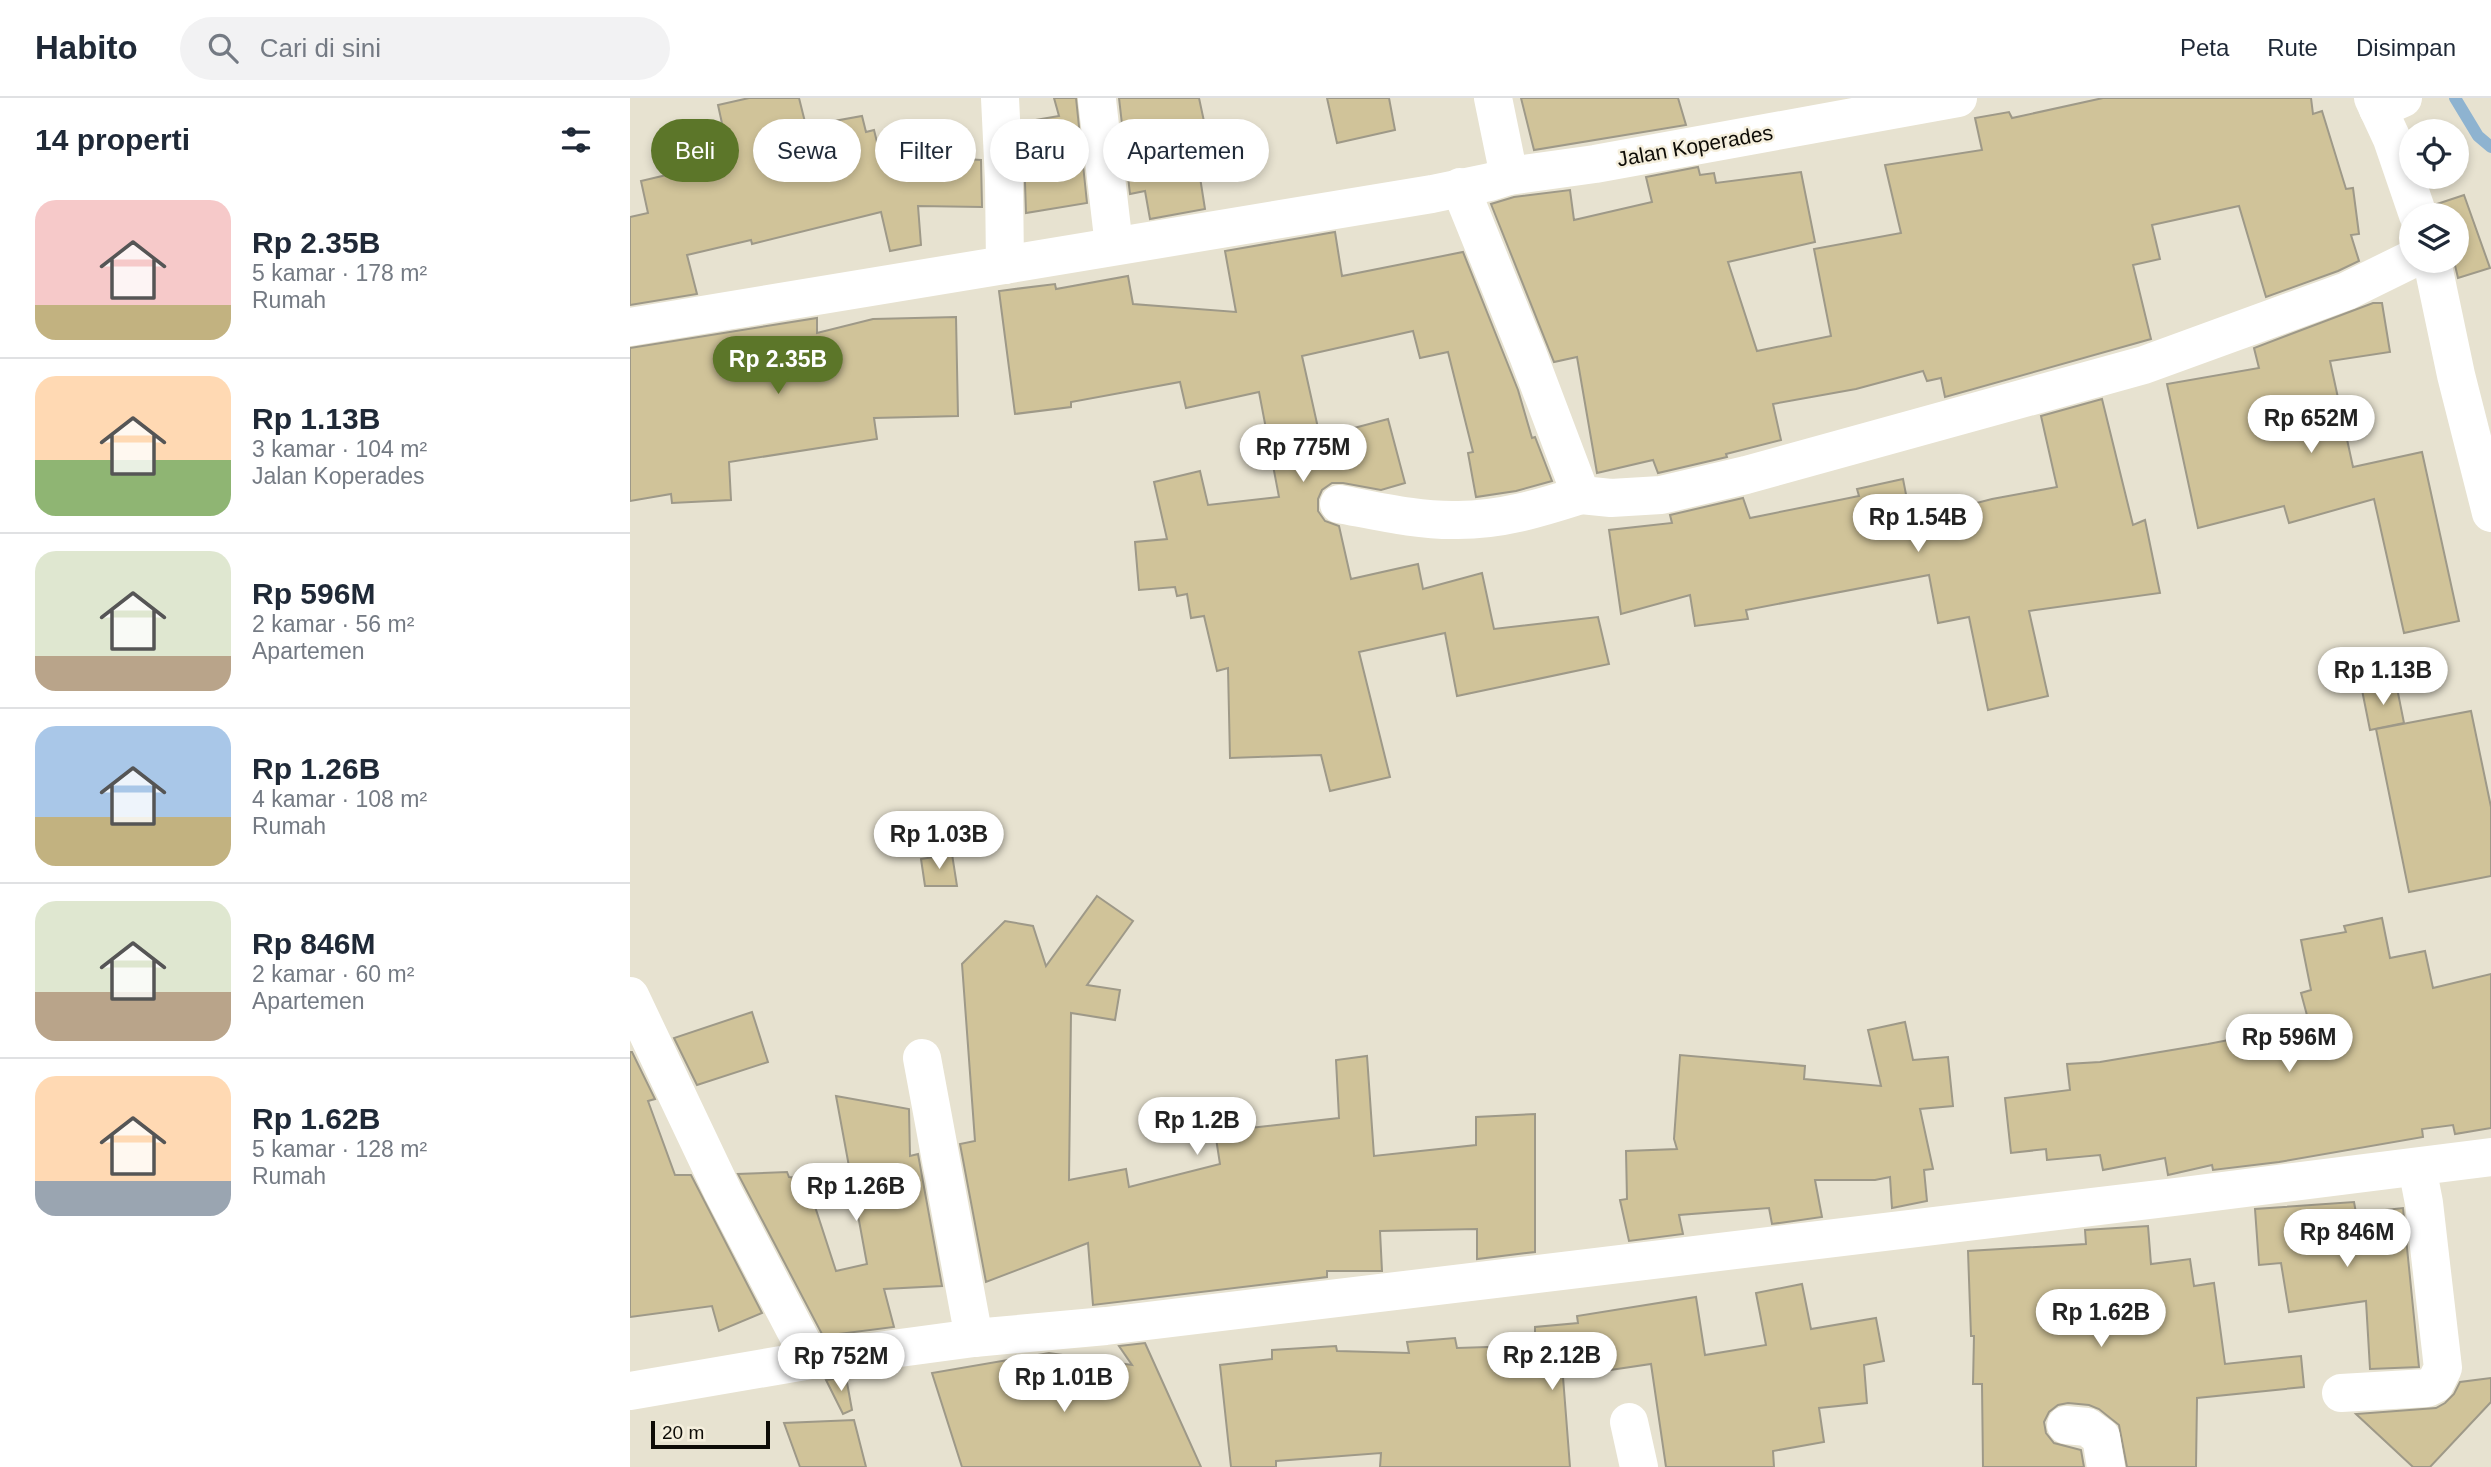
<!DOCTYPE html>
<html lang="id">
<head>
<meta charset="utf-8">
<style>
  :root { --surface:#fff; --page:#f2f2f3; --text:#1f2937; --muted:#747a83; --line:#e0e1e3; --accent:#5c7629 }
  body { margin:0; font-family:Arial,sans-serif; background:var(--page); color:var(--text); height:100vh; display:flex; flex-direction:column; font-size:26px; white-space:nowrap }
  * { box-sizing:border-box; margin:0 }
  p { font-size:23px; color:var(--muted) }
  .icon { flex:none; width:38px; height:38px; fill:none; stroke:currentColor; stroke-width:2; stroke-linecap:round; stroke-linejoin:round }
  .map { position:relative; flex:1; overflow:hidden }
  .details { display:flex; flex-direction:column; background:var(--surface); width:630px }
  .details>* { flex:none }
  .hud { position:absolute; left:21px; top:21px; width:665px; height:63px; display:flex; gap:14px }
  .fabs { position:absolute; left:1769px; top:21px; display:grid; gap:14px }
  .fabs a { display:grid; place-items:center; width:70px; height:70px; border-radius:50%; background:var(--surface); box-shadow:0 4px 10px #0003; font-size:35px }
  .scale { position:absolute; left:21px; bottom:18px; width:119px; box-sizing:border-box; padding-left:7px; border:4px solid #0e0c07; border-top:0; font-size:19px; line-height:24px; white-space:nowrap; color:#0e0c07; -webkit-text-stroke:5px #f5efdd; paint-order:stroke }
  .price { position:absolute; translate:-50% -60px; padding:0 16px; border-radius:24px; background:#fff; color:#222; font-size:23px; line-height:46px; filter:drop-shadow(0 2px 4px #0008) }
  .price::after { content:''; position:absolute; left:50%; top:42px; width:21px; height:16px; margin-left:-10px; background:inherit; clip-path:polygon(0 0,100% 0,50% 100%) }
  .price.on { background:var(--accent); color:#fff }
  ul { padding:0; list-style:none }
  li { display:flex; align-items:center; gap:21px; height:175px; padding:0 35px }
  li+li { border-top:2px solid var(--line) }
  li span { display:grid; place-items:center; flex:none; width:196px; height:140px; border-radius:21px; color:#555 }
  li>.icon { margin-inline-start:auto }
  span .icon { width:84px; height:84px; fill:#fffc; stroke-width:1 }
  li b { font-size:30px }
  h2 { display:flex; justify-content:space-between; align-items:center; height:84px; padding:0 35px; font-size:30px }
  .tag { padding:0 24px; border-radius:32px; background:var(--surface); box-shadow:0 4px 10px #0003; font-size:24px; line-height:63px }
  .tag.on { background:var(--accent); color:#fff }
  header { display:flex; align-items:center; gap:42px; box-sizing:border-box; height:98px; padding:0 35px; background:var(--surface); border-bottom:2px solid var(--line) }
  header strong { font-size:33px }
  nav { display:flex; gap:38px; margin-inline-start:auto; font-size:24px }
  .search { width:490px; height:63px; background:var(--page); display:flex; align-items:center; gap:18px; box-sizing:border-box; padding:0 24px; border-radius:38px; color:var(--muted); font-size:26px }
  main { display:flex; flex:1; min-height:0 }
  .map>svg:first-child { display:block }
  .lines { fill:none; stroke-linecap:round; stroke-linejoin:round }
  .stream { stroke:#8eb3d0; stroke-width:12 }
  .building { fill:#d0c399; stroke:#9e9988; stroke-width:2 }
  .street { stroke:#fff; stroke-width:38 }
  .secondary { stroke:#fff; stroke-width:38 }
  .labels { text-anchor:middle; stroke-width:5; stroke-linejoin:round; paint-order:stroke }
  .street-label { font-size:21px; fill:#0e0c07; stroke:#f5efdd }
</style>
</head>
<body>
<header>
<strong>Habito</strong>
<div class="search"><svg class="icon" aria-label="search" viewBox="0 0 24 24"><circle cx="10" cy="10" r="6"/><path d="M15 15l6 6"/></svg>Cari di sini</div>
<nav><a>Peta</a><a>Rute</a><a>Disimpan</a></nav>
</header>
<main>
<section class="details">
<h2>14 properti<svg class="icon" aria-label="filters" viewBox="0 0 24 24"><path d="M4 7h16M4 17h16"/><circle cx="9" cy="7" r="2"/><circle cx="15" cy="17" r="2"/></svg></h2>
<ul>
<li><span style="background:linear-gradient(#f6c9c9 75%,#c2b280 0)"><svg class="icon" aria-label="home" viewBox="0 0 24 24"><path d="M3 11l9-7 9 7M6 9v11h12V9"/></svg></span><div><b>Rp 2.35B</b><p>5 kamar · 178 m²</p><p>Rumah</p></div></li>
<li><span style="background:linear-gradient(#ffd9b3 60%,#8fb573 0)"><svg class="icon" aria-label="home" viewBox="0 0 24 24"><path d="M3 11l9-7 9 7M6 9v11h12V9"/></svg></span><div><b>Rp 1.13B</b><p>3 kamar · 104 m²</p><p>Jalan Koperades</p></div></li>
<li><span style="background:linear-gradient(#dfe7d0 75%,#b9a48a 0)"><svg class="icon" aria-label="home" viewBox="0 0 24 24"><path d="M3 11l9-7 9 7M6 9v11h12V9"/></svg></span><div><b>Rp 596M</b><p>2 kamar · 56 m²</p><p>Apartemen</p></div></li>
<li><span style="background:linear-gradient(#a9c7e8 65%,#c2b280 0)"><svg class="icon" aria-label="home" viewBox="0 0 24 24"><path d="M3 11l9-7 9 7M6 9v11h12V9"/></svg></span><div><b>Rp 1.26B</b><p>4 kamar · 108 m²</p><p>Rumah</p></div></li>
<li><span style="background:linear-gradient(#dfe7d0 65%,#b9a48a 0)"><svg class="icon" aria-label="home" viewBox="0 0 24 24"><path d="M3 11l9-7 9 7M6 9v11h12V9"/></svg></span><div><b>Rp 846M</b><p>2 kamar · 60 m²</p><p>Apartemen</p></div></li>
<li><span style="background:linear-gradient(#ffd9b3 75%,#9aa5b1 0)"><svg class="icon" aria-label="home" viewBox="0 0 24 24"><path d="M3 11l9-7 9 7M6 9v11h12V9"/></svg></span><div><b>Rp 1.62B</b><p>5 kamar · 128 m²</p><p>Rumah</p></div></li>
</ul>
</section>
<div class="map">
<svg width="1861" height="1369" viewBox="0 0 1861 1369">
  <rect width="100%" height="100%" fill="#e7e2d0"/>
  <g class="lines">
    <path class="stream" d="M 1825,0 L 1848,38 L 1861,49"/>
  </g>
  <g class="building">
    <path d="M 119,0 L 169,0 L 176,28 L 232,18 L 236,34 L 244,32 L 250,56 L 351,62 L 352,109 L 288,108 L 291,147 L 260,153 L 251,114 L 122,146 L 121,142 L 57,157 L 67,196 L 0,207 L 0,119 L 18,115 L 11,83 L 100,62 L 88,7 Z"/>
    <path d="M 424,0 L 446,0 L 457,105 L 396,115 L 393,24 L 429,18 Z"/>
    <path d="M 489,0 L 569,0 L 584,70 L 569,73 L 575,111 L 520,121 L 515,93 L 500,96 Z"/>
    <path d="M 697,0 L 759,0 L 765,32 L 707,45 Z"/>
    <path d="M 891,0 L 1048,0 L 1056,27 L 904,52 Z"/>
    <path d="M 1473,0 L 1681,0 L 1683,16 L 1692,13 L 1716,91 L 1723,90 L 1729,136 L 1721,137 L 1729,163 L 1708,173 L 1636,199 L 1609,108 L 1522,127 L 1530,161 L 1503,167 L 1521,241 L 1315,299 L 1311,280 L 1297,283 L 1293,273 L 1226,291 L 1143,306 L 1151,342 L 1096,356 L 1097,359 L 1028,375 L 1023,362 L 967,375 L 947,259 L 924,264 L 861,106 L 884,99 L 940,92 L 944,122 L 1022,104 L 1016,79 L 1068,69 L 1070,77 L 1084,75 L 1086,85 L 1171,74 L 1185,144 L 1098,164 L 1127,253 L 1201,238 L 1184,151 L 1271,135 L 1255,67 L 1352,52 L 1345,20 L 1379,14 L 1382,20 Z"/>
    <path d="M 1834,97 L 1860,170 L 1828,180 L 1824,163 L 1827,163 L 1827,117 L 1809,117 L 1807,106 Z"/>
    <path d="M 705,134 L 712,178 L 833,154 L 888,292 L 902,340 L 905,339 L 922,383 L 886,393 L 846,399 L 838,355 L 843,354 L 818,254 L 790,260 L 783,233 L 672,258 L 690,339 L 758,321 L 775,385 L 751,392 L 713,385 L 702,385 L 692,392 L 688,401 L 688,413 L 695,423 L 709,428 L 721,481 L 788,466 L 793,491 L 852,475 L 864,531 L 968,519 L 979,566 L 827,598 L 815,535 L 729,554 L 760,679 L 700,693 L 691,657 L 600,660 L 598,570 L 587,573 L 574,518 L 561,520 L 557,496 L 547,498 L 545,489 L 509,492 L 505,444 L 537,441 L 524,384 L 570,373 L 578,407 L 649,399 L 629,294 L 556,310 L 550,284 L 441,304 L 441,309 L 385,316 L 369,193 L 425,186 L 426,191 L 498,178 L 503,206 L 606,214 L 595,153 Z"/>
    <path d="M 1743,205 L 1752,205 L 1760,254 L 1700,263 L 1723,369 L 1792,354 L 1829,523 L 1774,535 L 1744,401 L 1659,425 L 1654,408 L 1568,430 L 1537,286 L 1629,270 L 1624,250 Z"/>
    <path d="M 326,219 L 328,318 L 244,320 L 247,341 L 99,364 L 101,402 L 42,405 L 41,396 L 0,403 L 0,250 L 187,220 L 187,235 L 243,221 Z"/>
    <path d="M 1472,301 L 1503,427 L 1515,422 L 1530,495 L 1399,513 L 1418,598 L 1358,612 L 1339,519 L 1308,525 L 1299,477 L 1116,512 L 1118,521 L 1065,528 L 1060,497 L 991,516 L 979,432 L 1042,425 L 1040,417 L 1113,400 L 1120,420 L 1229,398 L 1227,391 L 1273,381 L 1281,422 L 1362,401 L 1427,389 L 1411,318 Z"/>
    <path d="M 1766,585 L 1774,625 L 1740,632 L 1732,592 Z"/>
    <path d="M 1841,613 L 1861,709 L 1861,778 L 1779,794 L 1746,631 Z"/>
    <path d="M 322,756 L 327,788 L 295,788 L 291,761 Z"/>
    <path d="M 467,798 L 503,823 L 457,887 L 490,892 L 485,922 L 441,915 L 439,1082 L 496,1071 L 499,1089 L 590,1066 L 585,1034 L 709,1020 L 706,962 L 737,958 L 744,1058 L 846,1047 L 846,1019 L 905,1016 L 905,1154 L 847,1161 L 847,1131 L 750,1133 L 752,1173 L 697,1173 L 697,1179 L 463,1207 L 458,1145 L 356,1184 L 330,1046 L 345,1043 L 332,866 L 375,823 L 403,828 L 416,868 Z"/>
    <path d="M 1752,820 L 1760,860 L 1795,853 L 1803,890 L 1861,876 L 1861,1030 L 1825,1036 L 1823,1027 L 1792,1031 L 1793,1039 L 1649,1064 L 1583,1072 L 1582,1067 L 1538,1077 L 1535,1060 L 1473,1072 L 1470,1057 L 1417,1062 L 1416,1051 L 1381,1055 L 1375,1000 L 1440,992 L 1437,966 L 1470,964 L 1578,946 L 1609,940 L 1608,936 L 1678,921 L 1671,895 L 1681,892 L 1671,842 L 1716,834 L 1714,828 Z"/>
    <path d="M 122,914 L 138,964 L 67,987 L 44,940 Z"/>
    <path d="M 1275,924 L 1283,962 L 1318,959 L 1323,1008 L 1290,1011 L 1303,1071 L 1294,1072 L 1297,1103 L 1262,1110 L 1260,1079 L 1245,1082 L 1185,1082 L 1192,1119 L 1142,1126 L 1139,1110 L 1049,1117 L 1053,1136 L 999,1143 L 990,1102 L 997,1101 L 996,1053 L 1047,1051 L 1044,1041 L 1050,957 L 1175,968 L 1174,981 L 1251,988 L 1238,932 Z"/>
    <path d="M 0,954 L 2,954 L 25,1001 L 18,1003 L 45,1077 L 61,1077 L 132,1215 L 89,1233 L 82,1208 L 0,1219 Z"/>
    <path d="M 206,998 L 279,1011 L 280,1058 L 288,1056 L 312,1188 L 254,1191 L 264,1229 L 193,1238 L 108,1076 L 157,1074 L 159,1079 L 176,1081 L 206,1173 L 237,1166 Z"/>
    <path d="M 1724,1104 L 1726,1115 L 1773,1110 L 1789,1269 L 1740,1271 L 1736,1203 L 1659,1214 L 1651,1165 L 1629,1167 L 1625,1111 Z"/>
    <path d="M 1518,1128 L 1521,1166 L 1560,1161 L 1564,1188 L 1584,1185 L 1595,1266 L 1671,1258 L 1674,1289 L 1567,1300 L 1566,1369 L 1497,1369 L 1489,1327 L 1469,1311 L 1459,1307 L 1438,1305 L 1428,1307 L 1419,1314 L 1414,1324 L 1416,1335 L 1424,1345 L 1451,1352 L 1454,1369 L 1353,1369 L 1352,1286 L 1343,1286 L 1344,1238 L 1341,1238 L 1338,1153 L 1456,1146 L 1455,1132 Z"/>
    <path d="M 1172,1186 L 1181,1231 L 1246,1220 L 1254,1263 L 1234,1267 L 1237,1305 L 1189,1310 L 1194,1344 L 1143,1353 L 1144,1369 L 1036,1369 L 1021,1266 L 933,1279 L 940,1369 L 750,1369 L 751,1355 L 646,1363 L 646,1369 L 601,1369 L 590,1267 L 642,1261 L 642,1252 L 706,1248 L 707,1253 L 779,1255 L 777,1244 L 825,1240 L 827,1250 L 889,1248 L 888,1236 L 905,1235 L 905,1229 L 948,1225 L 947,1218 L 1066,1199 L 1075,1257 L 1136,1247 L 1126,1195 Z"/>
    <path d="M 515,1245 L 571,1369 L 332,1369 L 302,1275 L 419,1255 L 502,1267 L 489,1248 Z"/>
    <path d="M 216,1279 L 222,1312 L 213,1316 L 196,1282 Z"/>
    <path d="M 1861,1280 L 1861,1304 L 1800,1369 L 1783,1369 L 1726,1316 L 1806,1310 L 1815,1305 L 1824,1296 L 1830,1284 Z"/>
    <path d="M 224,1322 L 236,1369 L 170,1369 L 154,1325 Z"/>
  </g>
  <g class="lines">
    <g class="street">
      <path d="M 370,0 L 374,82 L 375,167"/>
      <path d="M 467,2 L 484,148"/>
      <path d="M 1748,11 L 1773,0"/>
      <path d="M 830,89 L 898,257 L 951,397 L 981,400 L 1031,397 L 1116,377 L 1514,267 L 1717,193 L 1782,161"/>
      <path d="M 0,229 L 802,96 L 860,84 L 879,78"/>
      <path d="M 709,406 C 747,413 789,423 828,422 C 871,422 911,410 951,397"/>
      <path d="M 0,898 L 93,1094 L 181,1262"/>
      <path d="M 292,960 L 344,1240"/>
      <path d="M 0,1293 L 181,1262 L 344,1240 L 476,1228 L 1553,1098 L 1861,1059"/>
      <path d="M 1711,1295 L 1797,1290 L 1805,1286 L 1813,1270 L 1794,1105 L 1787,1069"/>
      <path d="M 999,1324 L 1009,1369"/>
      <path d="M 1436,1327 L 1457,1329 L 1471,1339 L 1476,1369"/>
    </g>
    <g class="secondary">
      <path d="M 863,0 L 879,78 L 965,66 L 1328,0"/>
      <path d="M 1743,0 L 1762,41 L 1788,117"/>
      <path d="M 1802,163 L 1826,277 L 1861,415"/>
    </g>
  </g>
  <g class="labels">
    <g class="street-label">
      <text transform="translate(1065 48) rotate(-10)" y="7">Jalan Koperades</text>
    </g>
  </g>
</svg>
<div class="fabs">
<a><svg class="icon" aria-label="locate" viewBox="0 0 24 24"><circle cx="12" cy="12" r="6"/><path d="M12 2v4M12 18v4M2 12h4M18 12h4"/></svg></a>
<a><svg class="icon" aria-label="layers" viewBox="0 0 24 24"><path d="M12 4l9 5-9 5-9-5zM3 14l9 5 9-5"/></svg></a>
</div>
<div class="scale">20 m</div>
<b class="price on" style="left:148px;top:298px">Rp 2.35B</b>
<b class="price" style="left:1681px;top:357px">Rp 652M</b>
<b class="price" style="left:673px;top:386px">Rp 775M</b>
<b class="price" style="left:1288px;top:456px">Rp 1.54B</b>
<b class="price" style="left:1753px;top:609px">Rp 1.13B</b>
<b class="price" style="left:309px;top:773px">Rp 1.03B</b>
<b class="price" style="left:1659px;top:976px">Rp 596M</b>
<b class="price" style="left:567px;top:1059px">Rp 1.2B</b>
<b class="price" style="left:226px;top:1125px">Rp 1.26B</b>
<b class="price" style="left:1717px;top:1171px">Rp 846M</b>
<b class="price" style="left:1471px;top:1251px">Rp 1.62B</b>
<b class="price" style="left:922px;top:1294px">Rp 2.12B</b>
<b class="price" style="left:211px;top:1295px">Rp 752M</b>
<b class="price" style="left:434px;top:1316px">Rp 1.01B</b>
<div class="hud">
<a class="tag on">Beli</a>
<a class="tag">Sewa</a>
<a class="tag">Filter</a>
<a class="tag">Baru</a>
<a class="tag">Apartemen</a>
</div>
</div>
</main>
</body>
</html>
